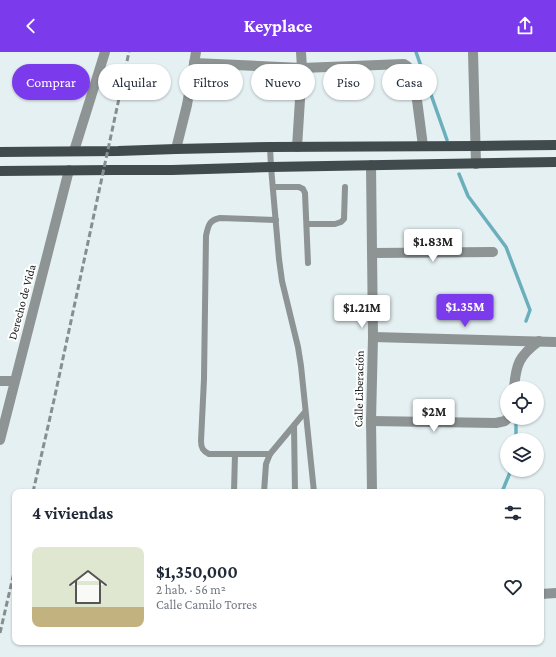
<!DOCTYPE html>
<html lang="es">
<head>
<meta charset="utf-8">
<style>
  :root { --surface:#fff; --page:#f6f6f7; --text:#1f2937; --muted:#747a83; --accent:#7c3aed }
  body { margin:0; font-family:"Crimson Pro",serif; background:var(--page); color:var(--text); height:100vh; display:flex; flex-direction:column; font-size:15px; white-space:nowrap }
  * { box-sizing:border-box; margin:0 }
  p { font-size:13px; color:var(--muted) }
  .icon { flex:none; width:22px; height:22px; fill:none; stroke:currentColor; stroke-width:2; stroke-linecap:round; stroke-linejoin:round }
  .map { position:relative; flex:1; overflow:hidden }
  .drawer { position:absolute; left:12px; top:437px; width:532px; height:156px; display:flex; flex-direction:column; background:var(--surface); border-radius:8px; box-shadow:0 1px 3px #0004 }
  .drawer>* { flex:none }
  .guide { position:absolute; left:12px; top:12px; width:532px; height:36px; display:flex; gap:8px }
  .buttons { position:absolute; left:500px; top:329px; display:grid; gap:8px }
  .buttons a { display:grid; place-items:center; width:44px; height:44px; border-radius:50%; background:var(--surface); box-shadow:0 1px 3px #0004; font-size:20px }
  .price { position:absolute; translate:-50% -34px; padding:0 9px; border-radius:4px; background:#fff; color:#222; font-size:13px; line-height:26px; filter:drop-shadow(0 1px 2px #0008) }
  .price::after { content:''; position:absolute; left:50%; top:24px; width:12px; height:9px; margin-left:-6px; background:inherit; clip-path:polygon(0 0,100% 0,50% 100%) }
  .price.current { background:var(--accent); color:#fff }
  ul { padding:0; list-style:none }
  li { display:flex; align-items:center; gap:12px; height:100px; padding:0 20px }
  li span { display:grid; place-items:center; flex:none; width:112px; height:80px; border-radius:8px; color:#555 }
  li>.icon { margin-inline-start:auto }
  span .icon { width:48px; height:48px; fill:#fffc; stroke-width:1 }
  li b { font-size:17px }
  h2 { display:flex; justify-content:space-between; align-items:center; height:48px; padding:0 20px; font-size:17px }
  .chip { padding:0 14px; border-radius:18px; background:var(--surface); box-shadow:0 1px 3px #0004; font-size:14px; line-height:36px }
  .chip.current { background:var(--accent); color:#fff }
  header { display:flex; justify-content:space-between; align-items:center; height:52px; padding:0 20px; background:var(--accent); color:#fff; font-size:18px; font-weight:700 }
  .map>svg:first-child { display:block }
  .lines { fill:none; stroke-linecap:round; stroke-linejoin:round }
  .stream { stroke:#6bafbc; stroke-width:3.5 }
  .lane { stroke:#8e9394; stroke-width:6 }
  .street { stroke:#8e9394; stroke-width:10 }
  .primary { stroke:#414a4c; stroke-width:10 }
  .rail { stroke:#868f90; stroke-width:3; stroke-dasharray:6 3; stroke-linecap:butt }
  .labels { text-anchor:middle; stroke-width:4; stroke-linejoin:round; paint-order:stroke }
  .street-label { font-size:12px; fill:#171b1c; stroke:#fff }
</style>
</head>
<body>
<header><svg class="icon" aria-label="back" viewBox="0 0 24 24"><path d="M15 5l-7 7 7 7"/></svg>Keyplace<svg class="icon" aria-label="share" viewBox="0 0 24 24"><path d="M12 15V3M7 8l5-5 5 5M5 13v7h14v-7"/></svg></header>
<div class="map">
<svg width="556" height="605" viewBox="0 0 556 605">
  <rect width="100%" height="100%" fill="#e4f0f2"/>
  <g class="lines">
    <g class="stream">
      <path d="M 416,0 L 447,88"/>
      <path d="M 459,122 L 468,144 L 506,195 L 530,258 L 526,269"/>
      <path d="M 516,371 L 516,388"/>
      <path d="M 502,440 L 511,418"/>
    </g>
    <g class="lane">
      <path d="M 270,95 L 271,115 L 279,207 L 282,229 L 298,295 L 301,314 L 314,440"/>
      <path d="M 273,135 L 299,135 L 303,137 L 305,141 L 308,211"/>
      <path d="M 307,172 L 335,172 L 341,170 L 344,167 L 345,135"/>
      <path d="M 294,374 L 295,440"/>
      <path d="M 270,402 L 209,402 C 203,399 201,396 201,389 L 204,327 L 206,184 C 208,174 209,168 220,166 L 276,168"/>
      <path d="M 234,440 L 235,402"/>
      <path d="M 264,440 L 266,412 L 270,402 L 305,360"/>
    </g>
    <g class="street">
      <path d="M 473,0 L 476,112"/>
      <path d="M 194,11 L 302,16 L 404,12 C 410,15 412,19 414,25 L 423,94"/>
      <path d="M 297,95 L 302,16 L 301,0"/>
      <path d="M 176,97 L 187,53 L 196,0"/>
      <path d="M 74,99 L 105,0"/>
      <path d="M 371,113 L 373,285 L 371,369 L 372,440"/>
      <path d="M 373,201 L 493,200"/>
      <path d="M 373,285 L 556,290"/>
      <path d="M 0,329 L 14,329"/>
      <path d="M 514,336 C 516,312 519,304 539,289"/>
      <path d="M 371,369 L 496,371 L 505,369 L 508,366"/>
      <path d="M 0,388 L 69,118"/>
      <path d="M 541,542 L 556,541"/>
    </g>
    <g class="primary">
      <path d="M 0,100 L 118,99 L 176,97 L 270,95 L 476,94 L 556,93"/>
      <path d="M 0,119 L 113,118 L 172,118 L 271,115 L 556,110"/>
    </g>
    <g class="rail">
      <path d="M 33,440 L 54,348 L 129,0"/>
      <path d="M 0,581 L 15,516"/>
    </g>
  </g>
  <g class="labels">
    <g class="street-label">
      <text transform="translate(22 250) rotate(-75)" y="4">Derecho de Vida</text>
      <text transform="translate(359 337) rotate(-89)" y="4">Calle Liberación</text>
    </g>
  </g>
</svg>
<div class="buttons">
<a><svg class="icon" aria-label="locate" viewBox="0 0 24 24"><circle cx="12" cy="12" r="6"/><path d="M12 2v4M12 18v4M2 12h4M18 12h4"/></svg></a>
<a><svg class="icon" aria-label="layers" viewBox="0 0 24 24"><path d="M12 4l9 5-9 5-9-5zM3 14l9 5 9-5"/></svg></a>
</div>
<b class="price" style="left:433px;top:211px">$1.83M</b>
<b class="price current" style="left:465px;top:276px">$1.35M</b>
<b class="price" style="left:362px;top:277px">$1.21M</b>
<b class="price" style="left:434px;top:381px">$2M</b>
<div class="guide">
<a class="chip current">Comprar</a>
<a class="chip">Alquilar</a>
<a class="chip">Filtros</a>
<a class="chip">Nuevo</a>
<a class="chip">Piso</a>
<a class="chip">Casa</a>
</div>
<section class="drawer">
<h2>4 viviendas<svg class="icon" aria-label="filters" viewBox="0 0 24 24"><path d="M4 7h16M4 17h16"/><circle cx="9" cy="7" r="2"/><circle cx="15" cy="17" r="2"/></svg></h2>
<ul>
<li><span style="background:linear-gradient(#dfe7d0 75%,#c2b280 0)"><svg class="icon" aria-label="home" viewBox="0 0 24 24"><path d="M3 11l9-7 9 7M6 9v11h12V9"/></svg></span><div><b>$1,350,000</b><p>2 hab. · 56 m²</p><p>Calle Camilo Torres</p></div><svg class="icon" aria-label="heart" viewBox="0 0 24 24"><path d="M12 20l-8-8c-3-5 5-10 8-4 3-6 11-1 8 4z"/></svg></li>
</ul>
</section>
</div>
</body>
</html>
